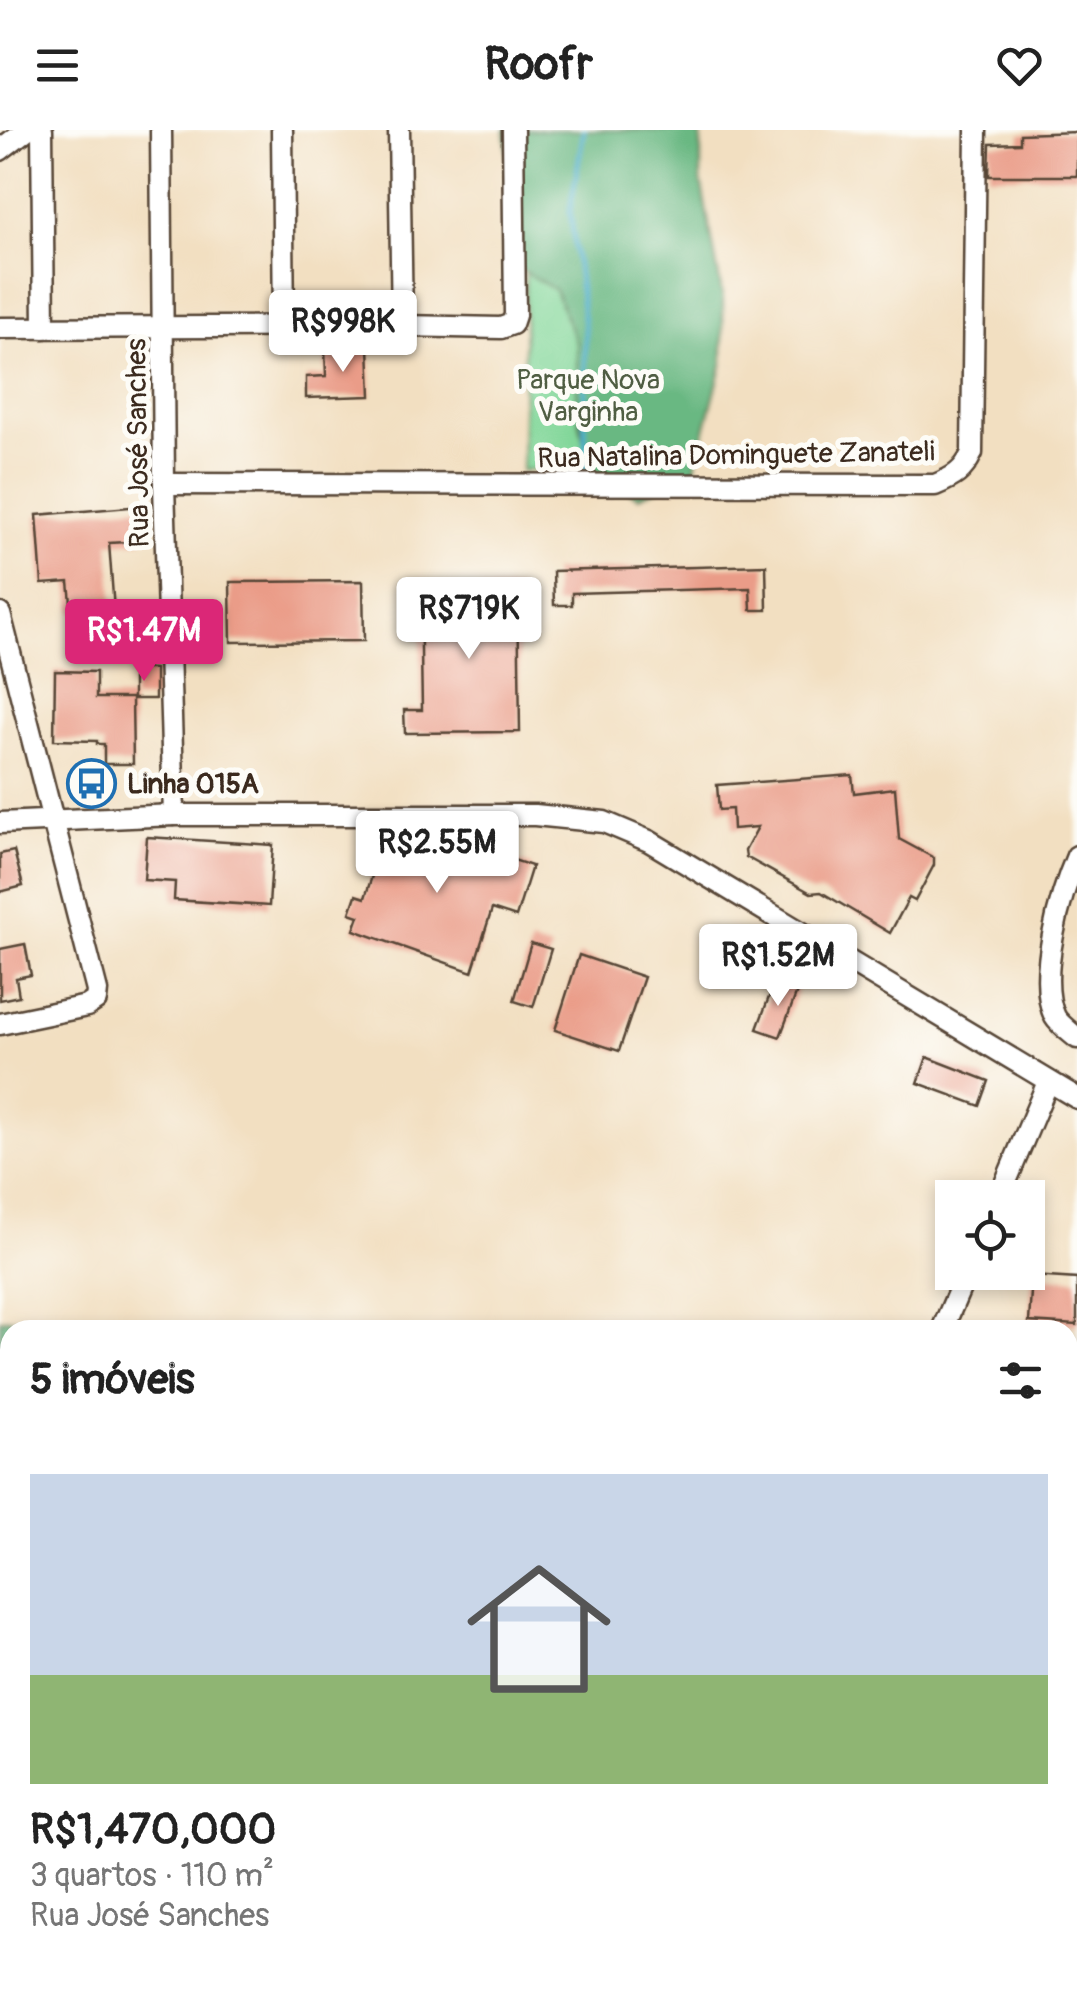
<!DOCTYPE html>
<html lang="pt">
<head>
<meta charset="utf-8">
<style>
  :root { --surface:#fff; --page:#f2f2f2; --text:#222; --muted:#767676; --accent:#db2777 }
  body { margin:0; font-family:Pangolin,sans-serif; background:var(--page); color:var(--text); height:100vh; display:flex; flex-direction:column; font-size:38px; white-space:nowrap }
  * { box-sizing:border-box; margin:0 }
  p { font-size:32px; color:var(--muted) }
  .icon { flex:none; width:55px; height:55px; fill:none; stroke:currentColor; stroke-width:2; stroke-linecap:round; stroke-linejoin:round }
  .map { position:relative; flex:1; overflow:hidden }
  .sheet { position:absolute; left:0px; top:1190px; width:1078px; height:672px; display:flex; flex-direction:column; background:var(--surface); border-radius:30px 30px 0 0; box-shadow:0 5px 15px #0003 }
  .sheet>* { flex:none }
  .controls { position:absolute; left:935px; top:1050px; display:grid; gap:20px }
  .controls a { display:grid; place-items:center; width:110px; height:110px; border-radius:0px; background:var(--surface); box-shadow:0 5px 15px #0003; font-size:50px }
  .price { position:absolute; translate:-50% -85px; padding:0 22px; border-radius:10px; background:#fff; color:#222; font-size:32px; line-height:65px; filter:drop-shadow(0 2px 5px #0008) }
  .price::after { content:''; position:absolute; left:50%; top:60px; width:30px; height:22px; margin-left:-15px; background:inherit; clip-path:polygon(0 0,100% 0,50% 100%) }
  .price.selected { background:var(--accent); color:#fff }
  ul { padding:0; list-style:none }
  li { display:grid; align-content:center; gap:20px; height:530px; padding:0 30px }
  li span { display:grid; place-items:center; height:310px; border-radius:0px; color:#555 }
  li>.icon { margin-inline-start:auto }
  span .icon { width:180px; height:180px; fill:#fffc; stroke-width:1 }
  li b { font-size:42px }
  h2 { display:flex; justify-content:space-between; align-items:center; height:120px; padding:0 30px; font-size:42px }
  header { display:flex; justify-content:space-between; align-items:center; height:130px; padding:0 30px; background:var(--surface); font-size:45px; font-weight:800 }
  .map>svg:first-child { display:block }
  .green { fill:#82d79a; stroke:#5e805c; stroke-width:2.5 }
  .forest { fill:#69b882; stroke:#527150; stroke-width:2.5 }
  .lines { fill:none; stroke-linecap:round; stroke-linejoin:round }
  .stream { stroke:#4cadcb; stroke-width:5 }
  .building { fill:#ea9c88 }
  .minor-casing { stroke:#564536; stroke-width:25 }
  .minor { stroke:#fff; stroke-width:20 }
  .labels { text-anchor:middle; stroke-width:10; stroke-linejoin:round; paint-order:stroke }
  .park-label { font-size:28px; fill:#505e43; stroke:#fdfcf7 }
  .street-label { font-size:28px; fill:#3b2a1e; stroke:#fdfcf7 }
  .poi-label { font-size:28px; font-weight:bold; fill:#3b2a1e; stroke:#fdfcf7; text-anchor:start }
</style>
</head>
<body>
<header><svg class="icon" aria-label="menu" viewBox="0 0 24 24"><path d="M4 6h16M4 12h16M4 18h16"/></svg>Roofr<svg class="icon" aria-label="heart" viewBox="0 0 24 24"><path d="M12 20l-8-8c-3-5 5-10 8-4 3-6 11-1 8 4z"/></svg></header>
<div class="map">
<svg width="1077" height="1861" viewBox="0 0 1077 1861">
  <rect width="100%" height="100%" fill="#fdfcf7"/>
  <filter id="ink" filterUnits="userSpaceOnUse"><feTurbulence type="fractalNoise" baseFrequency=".01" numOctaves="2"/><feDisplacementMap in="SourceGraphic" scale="20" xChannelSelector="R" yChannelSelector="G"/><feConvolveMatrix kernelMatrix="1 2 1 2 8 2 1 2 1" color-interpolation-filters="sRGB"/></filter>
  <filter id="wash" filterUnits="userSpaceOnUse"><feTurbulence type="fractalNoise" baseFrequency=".0048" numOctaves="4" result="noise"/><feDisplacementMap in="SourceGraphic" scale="40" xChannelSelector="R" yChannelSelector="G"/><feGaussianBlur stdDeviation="2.25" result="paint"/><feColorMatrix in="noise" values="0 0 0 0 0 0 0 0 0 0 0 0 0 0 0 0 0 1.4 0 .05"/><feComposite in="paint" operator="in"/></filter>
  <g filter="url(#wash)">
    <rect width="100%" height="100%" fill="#f2dfc1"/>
    <path class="green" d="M 528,0 L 651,322 L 522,341 Z"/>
    <g class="forest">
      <path d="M 505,0 L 701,0 L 701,51 L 723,169 L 723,232 L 693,345 L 638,367 L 588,337 L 577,278 L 577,215 L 555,160 L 518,138 Z"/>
      <path d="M 0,1189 L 70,1189 L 81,1200 L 10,1200 L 10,1297 L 0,1291 Z"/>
    </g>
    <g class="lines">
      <path class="stream" d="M 584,0 L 570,80 L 585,201 L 585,339"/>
    </g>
    <g id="blocks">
      <g class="building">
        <path d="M 1077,2 L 1077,46 L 989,46 L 990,14 L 1020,13 L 1020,4 Z"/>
        <path d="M 369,217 L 371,266 L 306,268 L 306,247 L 326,246 L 325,218 Z"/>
        <path d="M 141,376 L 143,411 L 109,413 L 114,480 L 72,483 L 69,452 L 42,454 L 37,385 Z"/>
        <path d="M 766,435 L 767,480 L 751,480 L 750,458 L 572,463 L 572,475 L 554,475 L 553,441 Z"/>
        <path d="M 363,451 L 364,511 L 231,512 L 230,452 Z"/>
        <path d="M 518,458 L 520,602 L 405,603 L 404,580 L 422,580 L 420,459 Z"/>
        <rect x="133" y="539" width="22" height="30"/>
        <path d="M 55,541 L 96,542 L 96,568 L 132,568 L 133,634 L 104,634 L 104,614 L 97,614 L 97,611 L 54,610 Z"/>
        <path d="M 852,645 L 854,663 L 895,658 L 899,709 L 934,728 L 934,735 L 915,771 L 909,768 L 890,803 L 821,762 L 811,763 L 746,727 L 745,721 L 758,697 L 733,699 L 732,679 L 719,680 L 717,655 Z"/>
        <path d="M 387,699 L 411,699 L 479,723 L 480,719 L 532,736 L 516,787 L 492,779 L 472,842 L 354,800 L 359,786 L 350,783 L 356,765 L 365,768 Z"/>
        <path d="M 147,707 L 273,715 L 269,776 L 174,770 L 175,752 L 144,750 Z"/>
        <path d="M 14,721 L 23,756 L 0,762 L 0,724 Z"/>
        <path d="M 531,813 L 551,819 L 533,877 L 514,871 Z"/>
        <path d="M 25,814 L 31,845 L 16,848 L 19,866 L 0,870 L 0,819 Z"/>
        <path d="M 579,825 L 644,847 L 619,921 L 555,900 Z"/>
        <path d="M 775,851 L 798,859 L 780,907 L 757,899 Z"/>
        <path d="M 927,927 L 989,951 L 980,976 L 918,953 Z"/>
        <path d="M 1032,1146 L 1077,1149 L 1077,1195 L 1029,1192 Z"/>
      </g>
    </g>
  </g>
  <g filter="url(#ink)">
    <use href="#blocks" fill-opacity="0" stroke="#564536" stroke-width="2.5"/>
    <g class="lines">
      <defs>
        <g id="minor">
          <path d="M 42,0 L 44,198"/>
          <path d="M 161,0 L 164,354 L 174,685"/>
          <path d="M 282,0 L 284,196"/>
          <path d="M 399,0 L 402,196"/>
          <path d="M 0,20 L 26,0"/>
          <path d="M 0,198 L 402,196 L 501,198 L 512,194 L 515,185 L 513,0"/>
          <path d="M 164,354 L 935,355 C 954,347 963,342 972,323 L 976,0"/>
          <path d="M 0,484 L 97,861 L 96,870 L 87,876 L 0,894"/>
          <path d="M 0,693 L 174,685 L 535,685 L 604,692 L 649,711 L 1077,968"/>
          <path d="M 1077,726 C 1061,763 1036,848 1055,887 C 1059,894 1070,902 1077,908"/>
          <path d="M 999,1068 L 1048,952"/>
          <path d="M 942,1200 L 967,1142"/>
          <path d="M 1068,1467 L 1077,1465"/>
          <path d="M 1068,1492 L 1077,1485"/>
          <path d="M 1068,1632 L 1077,1643"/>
          <path d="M 0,1767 L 10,1765"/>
          <path d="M 1068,1779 L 1077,1771"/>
          <path d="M 697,1852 L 705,1861"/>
          <path d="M 101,1861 L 101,1852"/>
          <path d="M 447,1861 L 457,1852"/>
          <path d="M 622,1861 L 632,1852"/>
          <path d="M 799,1861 L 810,1852"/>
          <path d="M 970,1861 L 980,1852"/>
        </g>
      </defs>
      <use href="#minor" class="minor-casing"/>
      <use href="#minor" class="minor"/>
    </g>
  </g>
  <defs>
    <symbol id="bus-ring" viewBox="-11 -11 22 22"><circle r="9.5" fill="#fdfcf7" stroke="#1f6fb2" stroke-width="1.5"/><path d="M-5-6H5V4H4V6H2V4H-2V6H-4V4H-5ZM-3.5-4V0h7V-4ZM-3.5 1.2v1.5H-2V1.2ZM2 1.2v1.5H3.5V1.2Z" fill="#1f6fb2"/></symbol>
  </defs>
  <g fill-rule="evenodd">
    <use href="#bus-ring" x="64" y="626" width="55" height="55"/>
  </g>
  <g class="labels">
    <g class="park-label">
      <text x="588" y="259">Parque Nova<tspan x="588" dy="32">Varginha</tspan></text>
    </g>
    <g class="street-label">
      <text transform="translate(137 313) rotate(-91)" y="10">Rua José Sanches</text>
      <text transform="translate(736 324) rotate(-1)" y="10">Rua Natalina Dominguete Zanateli</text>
    </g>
    <g class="poi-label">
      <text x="127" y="663">Linha 015A</text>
    </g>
  </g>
</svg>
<div class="controls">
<a><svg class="icon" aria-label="locate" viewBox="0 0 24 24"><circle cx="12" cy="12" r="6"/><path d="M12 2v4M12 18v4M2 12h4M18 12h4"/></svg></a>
</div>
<b class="price" style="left:343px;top:245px">R$998K</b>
<b class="price" style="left:469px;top:532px">R$719K</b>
<b class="price selected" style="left:144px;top:554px">R$1.47M</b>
<b class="price" style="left:437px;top:766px">R$2.55M</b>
<b class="price" style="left:778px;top:879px">R$1.52M</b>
<section class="sheet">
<h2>5 imóveis<svg class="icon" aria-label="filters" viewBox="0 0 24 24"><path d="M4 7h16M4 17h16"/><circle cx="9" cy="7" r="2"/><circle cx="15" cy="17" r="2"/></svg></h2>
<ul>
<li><span style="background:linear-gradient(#c9d6e8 65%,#8fb573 0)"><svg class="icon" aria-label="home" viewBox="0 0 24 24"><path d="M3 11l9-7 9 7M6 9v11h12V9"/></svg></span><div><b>R$1,470,000</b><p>3 quartos · 110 m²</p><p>Rua José Sanches</p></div></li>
</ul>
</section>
</div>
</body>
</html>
